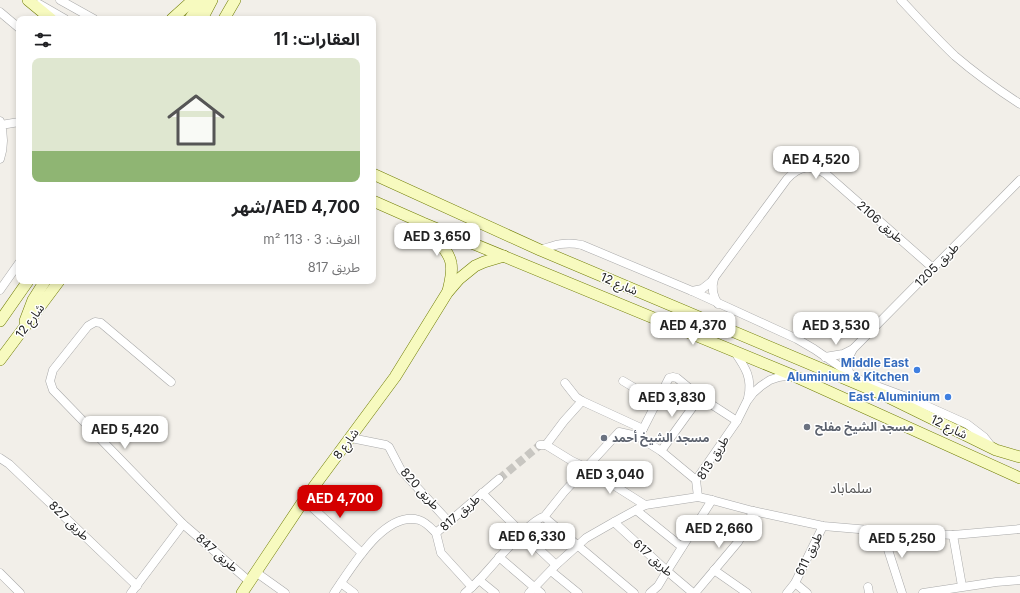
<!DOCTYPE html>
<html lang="ar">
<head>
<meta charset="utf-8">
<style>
  :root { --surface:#fff; --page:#f2f2f2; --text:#202124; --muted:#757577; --line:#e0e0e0; --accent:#d40000 }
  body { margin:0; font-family:Inter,"Noto Sans Arabic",sans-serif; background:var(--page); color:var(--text); direction:rtl; height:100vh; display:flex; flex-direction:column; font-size:15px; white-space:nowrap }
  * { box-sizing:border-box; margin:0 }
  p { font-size:13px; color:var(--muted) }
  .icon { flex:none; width:22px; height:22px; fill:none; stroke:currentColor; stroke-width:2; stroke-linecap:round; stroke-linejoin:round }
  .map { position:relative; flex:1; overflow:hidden; direction:ltr }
  .details { position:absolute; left:16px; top:16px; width:360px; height:268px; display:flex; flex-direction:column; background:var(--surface); border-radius:8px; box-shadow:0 2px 6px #0003; direction:rtl }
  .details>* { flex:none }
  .price { position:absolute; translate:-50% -34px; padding:0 9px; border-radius:8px; background:#fff; color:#222; font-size:13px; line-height:26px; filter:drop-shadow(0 1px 2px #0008) }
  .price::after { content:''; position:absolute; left:50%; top:24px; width:12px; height:9px; margin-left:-6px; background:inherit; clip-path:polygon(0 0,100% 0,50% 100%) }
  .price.current { background:var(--accent); color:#fff }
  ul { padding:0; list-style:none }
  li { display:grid; align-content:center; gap:8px; height:212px; padding:0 16px }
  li+li { border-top:1px solid var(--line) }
  li span { display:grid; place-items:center; height:124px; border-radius:8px; color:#555 }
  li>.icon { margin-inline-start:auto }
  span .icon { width:72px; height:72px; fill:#fffc; stroke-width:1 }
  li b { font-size:17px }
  h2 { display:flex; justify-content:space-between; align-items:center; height:48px; padding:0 16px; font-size:17px }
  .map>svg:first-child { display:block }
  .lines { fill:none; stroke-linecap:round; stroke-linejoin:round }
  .street-tunnel { stroke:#c8c6c1; stroke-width:8; stroke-dasharray:8 4; stroke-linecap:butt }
  .street-casing { stroke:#a9a9a9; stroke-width:9 }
  .secondary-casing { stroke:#707d05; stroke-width:12 }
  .street { stroke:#fff; stroke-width:8 }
  .secondary { stroke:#f7fabf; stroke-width:11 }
  .shop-dot { fill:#3f7fe0; stroke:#fff; stroke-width:1.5 }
  .worship-dot { fill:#6b7280; stroke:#fff; stroke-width:1.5 }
  .labels { text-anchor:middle; stroke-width:3; stroke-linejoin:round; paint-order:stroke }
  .street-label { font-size:12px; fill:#222; stroke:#fff }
  .shop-label { font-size:12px; font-weight:bold; fill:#366cbe; stroke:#fff; text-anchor:end }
  .worship-label { font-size:12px; font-weight:bold; fill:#5b616d; stroke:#fff; text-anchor:start }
  .quarter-label { font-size:14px; fill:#555; stroke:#fff }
</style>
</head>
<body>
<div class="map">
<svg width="1020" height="593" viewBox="0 0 1020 593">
  <rect width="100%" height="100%" fill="#f2efe9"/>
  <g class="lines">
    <path class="street-tunnel" d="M 499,479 L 540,445"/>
    <defs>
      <g id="street">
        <path d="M 60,0 L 94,19"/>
        <path d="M 901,0 C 919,19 936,38 955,56 C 976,74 997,89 1020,104"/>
        <path d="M 39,4 L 65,19"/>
        <path d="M 0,12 L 19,28"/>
        <path d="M 0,121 C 4,134 4,147 0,159"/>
        <path d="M 1,125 L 19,122"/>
        <path d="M 540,250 C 554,245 566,241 582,245 L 692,291 L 797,339 L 814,349 L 858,379 L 909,398 L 967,424 L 984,437 L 992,447"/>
        <path d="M 714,279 C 711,288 713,296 718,304"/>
        <path d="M 0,290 L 19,263"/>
        <path d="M 692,291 L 702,289 L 711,282 L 787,179 C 799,166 811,164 826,174 L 934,269"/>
        <path d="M 734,351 C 745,367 753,378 748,398"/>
        <path d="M 825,357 L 843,354 L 853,349 L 1020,180"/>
        <path d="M 849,373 C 847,364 848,357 853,349"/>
        <path d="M 623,381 L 658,402"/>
        <path d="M 171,382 L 101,323 L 95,322 L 88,326 L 53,370 L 50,381 L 53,390 L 183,524 L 250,582"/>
        <path d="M 565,383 L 576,397 L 582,401 L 643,429"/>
        <path d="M 637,436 L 643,429 L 669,378 L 673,377 L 677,378 L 700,397 L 737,421"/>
        <path d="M 351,438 L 386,445 L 389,447 L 401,470 L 449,522"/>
        <path d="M 540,445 L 546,445 L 572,461 L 585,467 L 645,505"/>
        <path d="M 546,445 L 564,421 L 582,401"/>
        <path d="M 661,451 L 700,397"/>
        <path d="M 0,458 L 9,464 L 137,586"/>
        <path d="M 482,493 L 522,533 L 556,565"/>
        <path d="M 698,497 L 696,480 L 737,421 L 747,401 L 753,393 L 761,386 L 770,380 L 779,377 L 792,375"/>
        <path d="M 304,500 L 362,553"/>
        <path d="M 636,510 L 682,547"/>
        <path d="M 544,517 L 564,492 L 619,432 L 637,436 L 661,451 L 696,480"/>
        <path d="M 544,517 L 634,593"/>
        <path d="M 614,522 L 667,571 L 693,593"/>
        <path d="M 882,531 L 902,593"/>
        <path d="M 436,533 L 441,553 L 472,587"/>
        <path d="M 953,535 L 962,586"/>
        <path d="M 499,557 L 541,593"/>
        <path d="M 714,570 L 747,593"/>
        <path d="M 551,571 L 578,593"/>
        <path d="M 0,573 L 20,593"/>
        <path d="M 257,573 L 285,593"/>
        <path d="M 479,580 L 495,593"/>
        <path d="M 341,583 L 354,593"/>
        <path d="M 795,583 L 807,593"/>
        <path d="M 868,587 L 869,593"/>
        <path d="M 131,593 L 183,524"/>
        <path d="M 334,593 C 351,569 384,510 419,520 C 426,522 431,528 436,533 L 499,479"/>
        <path d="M 465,593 C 470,589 474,585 479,580 C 491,568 530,519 544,517"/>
        <path d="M 529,593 L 556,565 L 586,538 L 614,522 L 645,505 L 698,497 L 712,500 L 753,511 L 823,526 L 882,531 L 953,535 L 1020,529"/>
        <path d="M 650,593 L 658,586 L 667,571 L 712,500"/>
        <path d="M 695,593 L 738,542 L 746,528 L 753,511"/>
        <path d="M 787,593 L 795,583 L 823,526"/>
        <path d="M 923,593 L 996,582 L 1020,580"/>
      </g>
      <g id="secondary">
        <path d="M 28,0 L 51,19"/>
        <path d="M 172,19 L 193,0"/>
        <path d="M 190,19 L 202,0"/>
        <path d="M 202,19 L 212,0"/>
        <path d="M 224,19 L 235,0"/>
        <path d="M 373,174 L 540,250 L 886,396 L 996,450 L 1020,457"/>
        <path d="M 373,201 L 423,223 L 792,375 L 1020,478"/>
        <path d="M 424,224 C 432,235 449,250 451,263 C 453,272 450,282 448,291"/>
        <path d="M 0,321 L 28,281"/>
        <path d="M 25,321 L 33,300 L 45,281"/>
        <path d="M 0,360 L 59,281"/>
        <path d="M 242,593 L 304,500 L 395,377 L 447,293 L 459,279 L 475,266 L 484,262 L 504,256"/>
      </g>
    </defs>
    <use href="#street" class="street-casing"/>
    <use href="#secondary" class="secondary-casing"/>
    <use href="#street" class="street"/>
    <use href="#secondary" class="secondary"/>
  </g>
  <g class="shop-dot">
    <circle cx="917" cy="370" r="4"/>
    <circle cx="948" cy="397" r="4"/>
  </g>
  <g class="worship-dot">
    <circle cx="807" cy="427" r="4"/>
    <circle cx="604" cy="438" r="4"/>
  </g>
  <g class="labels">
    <g class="street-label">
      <text transform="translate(880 222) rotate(41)" y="4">طريق 2106</text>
      <text transform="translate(937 265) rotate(-45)" y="4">طريق 1205</text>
      <text transform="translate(619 284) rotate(23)" y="4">شارع 12</text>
      <text transform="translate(30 321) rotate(-53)" y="4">شارع 12</text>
      <text transform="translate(949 427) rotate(26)" y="4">شارع 12</text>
      <text transform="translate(346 444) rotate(-54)" y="4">شارع 8</text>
      <text transform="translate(713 458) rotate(-58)" y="4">طريق 813</text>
      <text transform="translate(420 489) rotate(48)" y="4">طريق 820</text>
      <text transform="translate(460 513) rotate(-41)" y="4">طريق 817</text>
      <text transform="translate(69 521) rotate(44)" y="4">طريق 827</text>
      <text transform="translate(217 553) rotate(41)" y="4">طريق 847</text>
      <text transform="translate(809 554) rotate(-64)" y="4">طريق 611</text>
      <text transform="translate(653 558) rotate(42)" y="4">طريق 617</text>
    </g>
    <g class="shop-label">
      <text x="909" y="367">Middle East<tspan x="909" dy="14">Aluminium &amp; Kitchen</tspan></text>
      <text x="940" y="401">East Aluminium</text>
    </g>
    <g class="worship-label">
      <text x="815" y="431">مسجد الشيخ مفلح</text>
      <text x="612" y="442">مسجد الشيخ أحمد</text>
    </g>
    <g class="quarter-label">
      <text x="851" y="493">سلماباد</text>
    </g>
  </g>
</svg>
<b class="price" style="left:816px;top:180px">AED 4,520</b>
<b class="price" style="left:437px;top:257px">AED 3,650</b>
<b class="price" style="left:693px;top:346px">AED 4,370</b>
<b class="price" style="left:836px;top:346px">AED 3,530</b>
<b class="price" style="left:672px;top:418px">AED 3,830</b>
<b class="price" style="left:125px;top:450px">AED 5,420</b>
<b class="price" style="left:610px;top:495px">AED 3,040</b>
<b class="price current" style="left:340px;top:519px">AED 4,700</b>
<b class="price" style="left:719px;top:549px">AED 2,660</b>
<b class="price" style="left:532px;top:557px">AED 6,330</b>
<b class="price" style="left:902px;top:559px">AED 5,250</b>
<section class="details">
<h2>العقارات: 11<svg class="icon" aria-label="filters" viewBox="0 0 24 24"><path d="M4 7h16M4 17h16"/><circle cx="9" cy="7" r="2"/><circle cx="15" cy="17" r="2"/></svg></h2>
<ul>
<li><span style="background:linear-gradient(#dfe7d0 75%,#8fb573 0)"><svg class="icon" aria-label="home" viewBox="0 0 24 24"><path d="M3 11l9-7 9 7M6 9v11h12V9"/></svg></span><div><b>AED 4,700/شهر</b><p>الغرف: 3 · 113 m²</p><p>طريق 817</p></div></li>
</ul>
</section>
</div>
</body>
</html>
